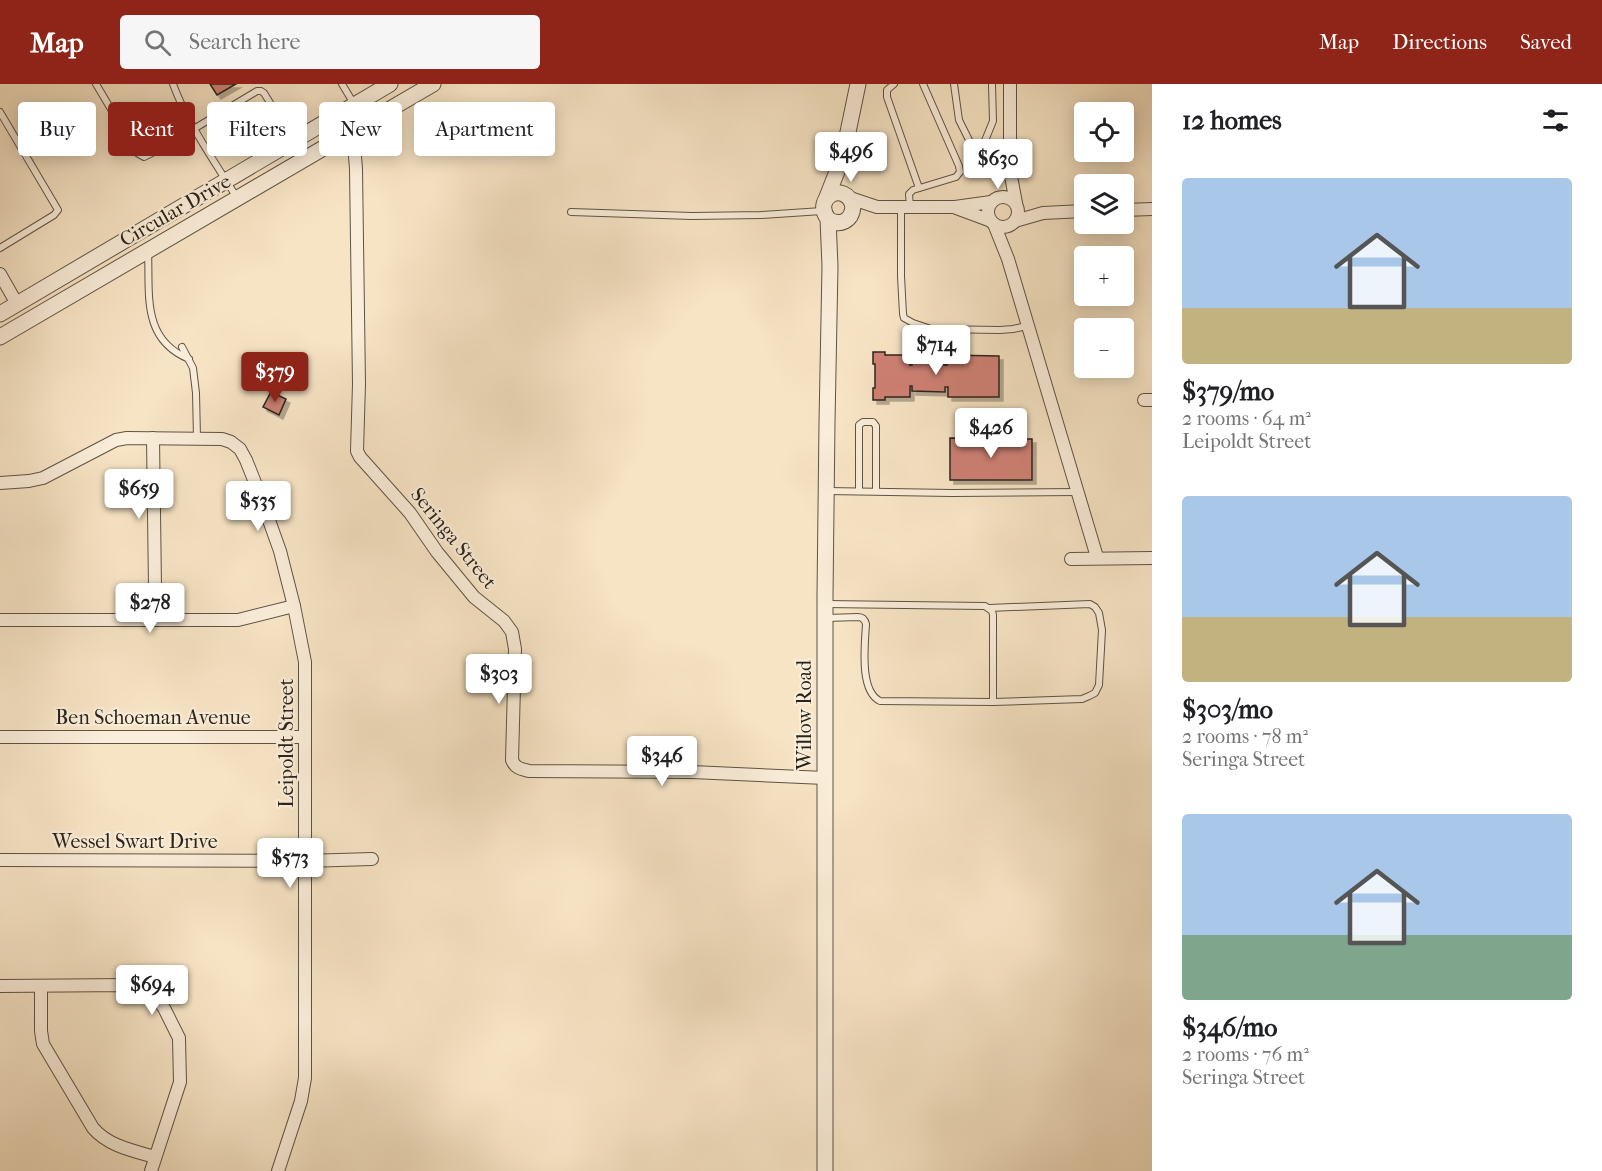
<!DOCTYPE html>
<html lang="en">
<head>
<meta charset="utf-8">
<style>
  :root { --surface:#fff; --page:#f6f6f6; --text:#202124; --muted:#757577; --accent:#8f2418 }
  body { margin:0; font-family:"IM FELL French Canon",serif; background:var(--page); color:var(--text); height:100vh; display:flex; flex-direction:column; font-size:22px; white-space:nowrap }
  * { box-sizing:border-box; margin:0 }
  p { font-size:20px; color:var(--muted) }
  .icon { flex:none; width:33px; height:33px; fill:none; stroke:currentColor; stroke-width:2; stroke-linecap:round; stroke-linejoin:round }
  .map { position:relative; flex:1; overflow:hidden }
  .drawer { display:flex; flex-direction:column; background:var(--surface); width:450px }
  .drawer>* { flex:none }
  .banner { position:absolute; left:18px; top:18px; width:570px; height:54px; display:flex; gap:12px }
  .fabs { position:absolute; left:1074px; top:18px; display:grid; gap:12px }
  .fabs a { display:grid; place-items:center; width:60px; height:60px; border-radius:6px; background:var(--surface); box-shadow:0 3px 15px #0003; font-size:30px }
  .price { position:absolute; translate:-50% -51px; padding:0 14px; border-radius:6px; background:#fff; color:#222; font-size:20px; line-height:39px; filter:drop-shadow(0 2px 3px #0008) }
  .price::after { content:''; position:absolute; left:50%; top:36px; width:18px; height:14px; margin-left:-9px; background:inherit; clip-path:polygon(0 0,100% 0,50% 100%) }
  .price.selected { background:var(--accent); color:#fff }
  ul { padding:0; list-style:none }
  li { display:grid; align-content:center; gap:12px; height:318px; padding:0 30px }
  li span { display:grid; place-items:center; height:186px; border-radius:6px; color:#555 }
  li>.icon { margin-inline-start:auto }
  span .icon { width:108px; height:108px; fill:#fffc; stroke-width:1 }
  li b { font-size:26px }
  h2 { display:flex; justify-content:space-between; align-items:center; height:72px; padding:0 30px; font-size:26px }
  .chip { padding:0 21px; border-radius:6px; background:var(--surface); box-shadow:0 3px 15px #0003; font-size:21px; line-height:54px }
  .chip.selected { background:var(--accent); color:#fff }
  header { display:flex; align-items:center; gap:36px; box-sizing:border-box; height:84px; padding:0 30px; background:var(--accent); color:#fff }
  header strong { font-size:28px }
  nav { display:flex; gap:33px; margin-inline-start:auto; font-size:21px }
  .search { width:420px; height:54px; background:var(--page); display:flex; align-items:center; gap:15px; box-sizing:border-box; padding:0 21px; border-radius:6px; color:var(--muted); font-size:22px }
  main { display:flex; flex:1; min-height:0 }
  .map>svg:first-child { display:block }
  .building { fill:#cf8175; stroke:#2b231a; stroke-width:1.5; filter:url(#shadow) }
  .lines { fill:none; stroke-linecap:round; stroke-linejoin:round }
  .service-casing { stroke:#5e5345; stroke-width:8 }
  .minor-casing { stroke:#5e5345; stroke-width:14 }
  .tertiary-casing { stroke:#5e5345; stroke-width:17 }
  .service { stroke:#faedd9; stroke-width:6 }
  .minor { stroke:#faedd9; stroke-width:12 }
  .tertiary { stroke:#faedd9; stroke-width:15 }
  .labels { text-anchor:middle; stroke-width:4.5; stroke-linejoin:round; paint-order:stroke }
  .street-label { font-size:20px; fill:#2b231a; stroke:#faedd9 }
</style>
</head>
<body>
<header>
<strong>Map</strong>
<div class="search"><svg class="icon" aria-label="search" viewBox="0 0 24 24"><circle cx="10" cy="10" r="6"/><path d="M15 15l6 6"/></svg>Search here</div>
<nav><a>Map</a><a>Directions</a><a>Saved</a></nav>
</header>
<main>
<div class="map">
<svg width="1152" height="1087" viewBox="0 0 1152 1087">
  <defs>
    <filter id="shadow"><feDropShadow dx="4" dy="4" stdDeviation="0" flood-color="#0004"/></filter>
  </defs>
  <rect width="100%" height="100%" fill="#f7e4c5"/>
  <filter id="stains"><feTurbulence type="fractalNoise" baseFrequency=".00333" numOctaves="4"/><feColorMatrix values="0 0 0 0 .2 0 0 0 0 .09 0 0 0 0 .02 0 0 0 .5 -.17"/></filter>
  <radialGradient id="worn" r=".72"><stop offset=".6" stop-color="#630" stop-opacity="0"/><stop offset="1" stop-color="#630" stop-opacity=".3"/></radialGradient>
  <g class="building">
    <path d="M 210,0 L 236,0 L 217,11 Z"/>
    <path d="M 873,268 L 885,268 L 885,271 L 910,271 L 910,281 L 912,281 L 912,276 L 944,276 L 944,281 L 947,281 L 948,271 L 999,272 L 999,313 L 948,313 L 948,303 L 945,303 L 945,308 L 912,307 L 912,302 L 910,302 L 910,313 L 885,313 L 885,316 L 873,316 L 873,304 L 875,304 L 875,280 L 873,280 Z"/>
    <path d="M 271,308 L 286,315 L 279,331 L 263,323 Z"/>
    <path d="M 950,354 L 1032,355 L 1032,396 L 950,396 Z"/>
  </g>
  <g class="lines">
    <defs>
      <g id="service">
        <path d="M 96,0 L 137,69 L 144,73 L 162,64 L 257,7 L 261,7 L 264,9 L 275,27 L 276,34 C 269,42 256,49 245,45 L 231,22"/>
        <path d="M 173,0 C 187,39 215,78 237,114"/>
        <path d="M 342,0 L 354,20"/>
        <path d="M 894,0 L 887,6 L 887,13 L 919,104"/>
        <path d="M 954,0 L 959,36 L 970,58 L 978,64 L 1010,64"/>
        <path d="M 0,28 L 58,126 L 54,131 L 0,164"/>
        <path d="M 982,64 L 993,37 L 992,0"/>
        <path d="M 901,123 L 901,192 L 903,230 L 904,234 L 913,239 L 931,245 L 1000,246 L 1013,245 L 1027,242"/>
        <path d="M 910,123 L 909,110 L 913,106 L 956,93 L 960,88 L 959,82 L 923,0"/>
        <path d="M 571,128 L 692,132 L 761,131 L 822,127"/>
        <path d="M 148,167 C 150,210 141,255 189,275"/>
        <path d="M 182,263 L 193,284 L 196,309 L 197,354"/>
        <path d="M 827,407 L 952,409 L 1077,408"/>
        <path d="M 859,407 L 859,341 L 863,338 L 873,338 L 876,342 L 876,407"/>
        <path d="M 825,520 L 985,522 L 992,527 L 993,531 L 993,618"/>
        <path d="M 826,534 L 858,533 C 863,533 865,536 866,540 C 865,560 859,607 880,617 L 993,618 L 1082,615 L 1089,612 L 1095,609 L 1099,601 L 1102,546 L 1099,529 L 1095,523 L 1090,520 L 989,524"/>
      </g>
      <g id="minor">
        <path d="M 1010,0 L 1010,87 L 1016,119"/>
        <path d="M 353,47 L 356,85 L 359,300 L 357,367 L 360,373 L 410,429 L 437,468 L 474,513 L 504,537 L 512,548 L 515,565 L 512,676 C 515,684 521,685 529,687 L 692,688 L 825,694"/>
        <circle cx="1003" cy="128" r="15"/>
        <path d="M 850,114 L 877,123 L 955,123 L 991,118"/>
        <path d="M 956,124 L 991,137"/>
        <path d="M 1124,126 L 1152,125"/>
        <path d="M 1015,137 L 1043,129 L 1084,127"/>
        <path d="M 994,140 L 1008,175 L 1097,473"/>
        <path d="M 0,190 L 17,220"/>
        <path d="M 1144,316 L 1152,316"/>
        <path d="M 153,354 L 155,504"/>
        <path d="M 0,399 L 29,397 L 43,394 L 116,356 L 127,354 L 222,355 L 231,358 L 240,365 L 246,376 L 260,411 L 280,467 L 294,522 L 305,578 L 305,994 L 301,1017 L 278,1087"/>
        <path d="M 1071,475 L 1152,474"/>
        <path d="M 0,536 L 238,536 L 294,522"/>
        <path d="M 0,653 L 305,653"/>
        <path d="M 0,776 L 305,777 L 372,775"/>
        <path d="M 0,902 L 129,901 L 137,902 L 155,912 L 164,924 L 179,954 L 180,998 L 151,1087"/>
        <path d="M 41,902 L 41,947 L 43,960 L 93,1044 C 108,1062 134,1067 155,1073"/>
      </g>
      <g id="tertiary">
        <path d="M 827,113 L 843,72 L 858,0"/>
        <path d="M 0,230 L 390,0"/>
        <path d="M 0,253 L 433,0"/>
        <path d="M 825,1087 L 825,512 L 827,338 L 830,182 L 828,135 C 812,113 845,96 853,122 C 852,137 840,143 828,135"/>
      </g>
    </defs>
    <use href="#service" class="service-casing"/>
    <use href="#minor" class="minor-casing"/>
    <use href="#tertiary" class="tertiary-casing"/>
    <use href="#service" class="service"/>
    <use href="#minor" class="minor"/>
    <use href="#tertiary" class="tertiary"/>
  </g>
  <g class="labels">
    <g class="street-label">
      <text transform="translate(175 126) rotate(-30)" y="7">Circular Drive</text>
      <text transform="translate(454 454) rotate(51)" y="7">Seringa Street</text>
      <text transform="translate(804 631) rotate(-90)" y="7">Willow Road</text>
      <text x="153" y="640">Ben Schoeman Avenue</text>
      <text transform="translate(286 659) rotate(-90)" y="7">Leipoldt Street</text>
      <text x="135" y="764">Wessel Swart Drive</text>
    </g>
  </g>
  <rect width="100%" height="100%" filter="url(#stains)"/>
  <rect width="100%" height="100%" fill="url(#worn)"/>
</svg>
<div class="fabs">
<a><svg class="icon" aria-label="locate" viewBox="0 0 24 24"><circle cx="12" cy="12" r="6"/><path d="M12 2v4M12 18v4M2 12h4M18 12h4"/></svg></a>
<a><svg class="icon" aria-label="layers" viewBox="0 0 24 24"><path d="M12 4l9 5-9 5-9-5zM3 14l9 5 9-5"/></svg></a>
<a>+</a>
<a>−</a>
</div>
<b class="price" style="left:851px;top:99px">$496</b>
<b class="price" style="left:998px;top:106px">$630</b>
<b class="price" style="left:936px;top:292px">$714</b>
<b class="price selected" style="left:275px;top:319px">$379</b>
<b class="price" style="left:991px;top:375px">$426</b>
<b class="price" style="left:139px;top:436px">$659</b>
<b class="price" style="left:258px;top:448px">$535</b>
<b class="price" style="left:150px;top:550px">$278</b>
<b class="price" style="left:499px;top:621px">$303</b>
<b class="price" style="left:662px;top:703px">$346</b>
<b class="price" style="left:290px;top:805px">$573</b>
<b class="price" style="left:152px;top:932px">$694</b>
<div class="banner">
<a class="chip">Buy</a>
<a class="chip selected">Rent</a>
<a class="chip">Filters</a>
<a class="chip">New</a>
<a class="chip">Apartment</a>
</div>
</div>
<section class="drawer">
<h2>12 homes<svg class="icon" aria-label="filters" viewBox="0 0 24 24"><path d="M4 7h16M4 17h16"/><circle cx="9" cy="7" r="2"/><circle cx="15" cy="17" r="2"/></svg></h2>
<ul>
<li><span style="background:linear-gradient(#a9c7e8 70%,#c2b280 0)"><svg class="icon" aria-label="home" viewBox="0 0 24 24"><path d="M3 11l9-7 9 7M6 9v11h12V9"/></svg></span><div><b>$379/mo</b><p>2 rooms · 64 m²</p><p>Leipoldt Street</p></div></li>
<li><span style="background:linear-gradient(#a9c7e8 65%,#c2b280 0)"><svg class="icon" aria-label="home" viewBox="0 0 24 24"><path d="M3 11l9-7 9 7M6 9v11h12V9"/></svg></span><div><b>$303/mo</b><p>2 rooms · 78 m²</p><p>Seringa Street</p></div></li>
<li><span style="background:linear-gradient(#a9c7e8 65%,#7fa58c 0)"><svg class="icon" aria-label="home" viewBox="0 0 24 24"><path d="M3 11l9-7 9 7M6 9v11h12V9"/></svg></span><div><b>$346/mo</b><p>2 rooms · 76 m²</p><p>Seringa Street</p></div></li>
</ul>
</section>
</main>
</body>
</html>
